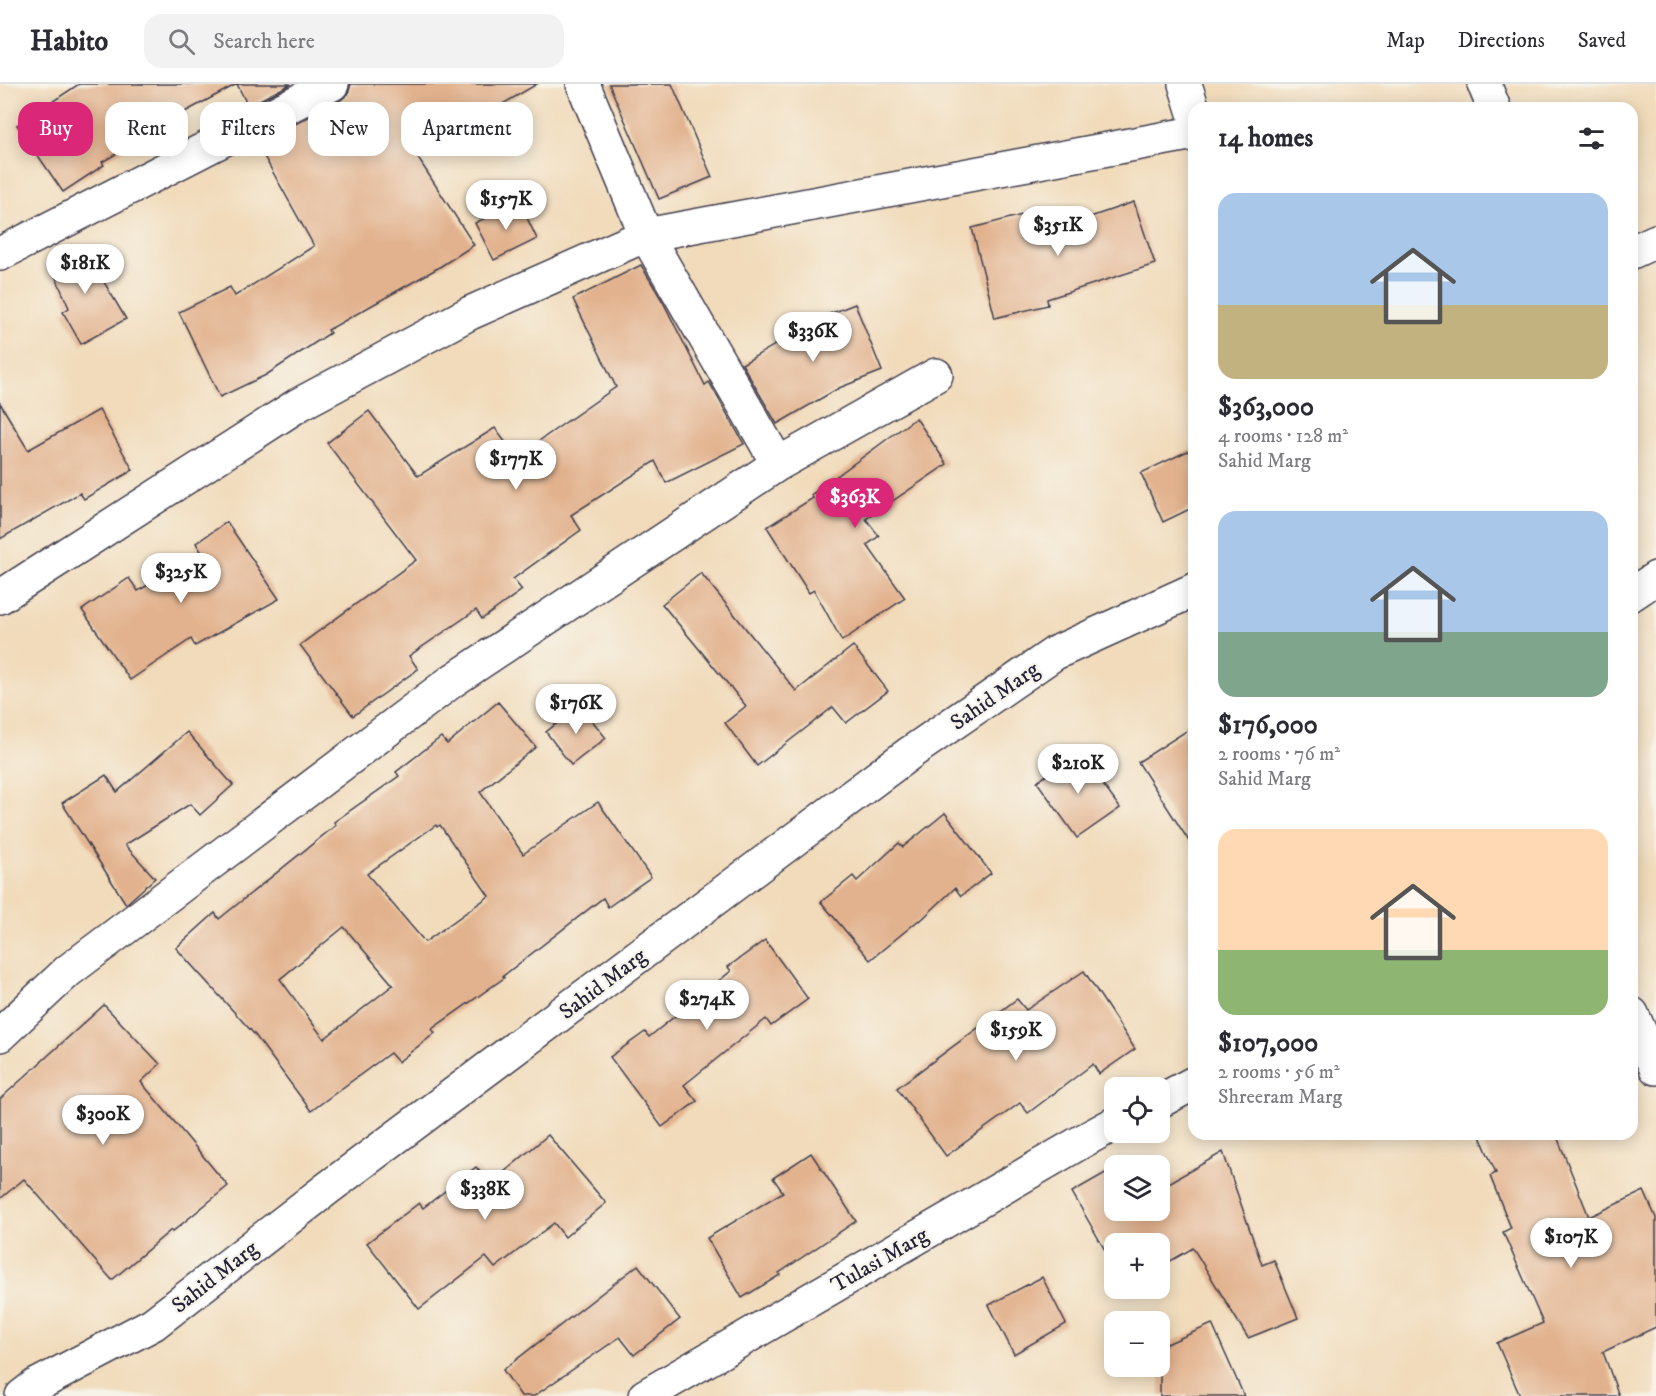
<!DOCTYPE html>
<html lang="en">
<head>
<meta charset="utf-8">
<style>
  :root { --surface:#fff; --page:#f2f2f3; --text:#2b2b33; --muted:#7c7c81; --line:#e1e1e2; --accent:#db2777 }
  body { margin:0; font-family:"IM FELL DW Pica",serif; background:var(--page); color:var(--text); height:100vh; display:flex; flex-direction:column; font-size:22px; white-space:nowrap }
  * { box-sizing:border-box; margin:0 }
  p { font-size:20px; color:var(--muted) }
  .icon { flex:none; width:33px; height:33px; fill:none; stroke:currentColor; stroke-width:2; stroke-linecap:round; stroke-linejoin:round }
  .map { position:relative; flex:1; overflow:hidden }
  .sheet { position:absolute; left:1188px; top:18px; width:450px; height:1038px; display:flex; flex-direction:column; background:var(--surface); border-radius:18px; box-shadow:0 3px 15px #0003 }
  .sheet>* { flex:none }
  .hud { position:absolute; left:18px; top:18px; width:570px; height:54px; display:flex; gap:12px }
  .buttons { position:absolute; left:1104px; top:993px; display:grid; gap:12px }
  .buttons a { display:grid; place-items:center; width:66px; height:66px; border-radius:12px; background:var(--surface); box-shadow:0 3px 15px #0003; font-size:30px }
  .price { position:absolute; translate:-50% -51px; padding:0 14px; border-radius:21px; background:#fff; color:#222; font-size:20px; line-height:39px; filter:drop-shadow(0 2px 3px #0008) }
  .price::after { content:''; position:absolute; left:50%; top:36px; width:18px; height:14px; margin-left:-9px; background:inherit; clip-path:polygon(0 0,100% 0,50% 100%) }
  .price.current { background:var(--accent); color:#fff }
  ul { padding:0; list-style:none }
  li { display:grid; align-content:center; gap:12px; height:318px; padding:0 30px }
  li span { display:grid; place-items:center; height:186px; border-radius:18px; color:#555 }
  li>.icon { margin-inline-start:auto }
  span .icon { width:108px; height:108px; fill:#fffc; stroke-width:1 }
  li b { font-size:26px }
  h2 { display:flex; justify-content:space-between; align-items:center; height:72px; padding:0 30px; font-size:26px }
  .pill { padding:0 21px; border-radius:18px; background:var(--surface); box-shadow:0 3px 15px #0003; font-size:21px; line-height:54px }
  .pill.current { background:var(--accent); color:#fff }
  header { display:flex; align-items:center; gap:36px; box-sizing:border-box; height:84px; padding:0 30px; background:var(--surface); border-bottom:2px solid var(--line) }
  header strong { font-size:28px }
  nav { display:flex; gap:33px; margin-inline-start:auto; font-size:21px }
  .search { width:420px; height:54px; background:var(--page); display:flex; align-items:center; gap:15px; box-sizing:border-box; padding:0 21px; border-radius:18px; color:var(--muted); font-size:22px }
  .map>svg:first-child { display:block }
  .building { fill:#e2b28e; fill-rule:evenodd }
  .lines { fill:none; stroke-linecap:round; stroke-linejoin:round }
  .street-casing { stroke:#413e4e; stroke-width:36 }
  .street { stroke:#fff; stroke-width:33 }
  .labels { text-anchor:middle; stroke-width:4.5; stroke-linejoin:round; paint-order:stroke }
  .street-label { font-size:22px; fill:#22223b; stroke:#f7f3e8 }
</style>
</head>
<body>
<header>
<strong>Habito</strong>
<div class="search"><svg class="icon" aria-label="search" viewBox="0 0 24 24"><circle cx="10" cy="10" r="6"/><path d="M15 15l6 6"/></svg>Search here</div>
<nav><a>Map</a><a>Directions</a><a>Saved</a></nav>
</header>
<div class="map">
<svg width="1656" height="1312" viewBox="0 0 1656 1312">
  <rect width="100%" height="100%" fill="#f7f3e8"/>
  <filter id="ink" filterUnits="userSpaceOnUse"><feTurbulence type="fractalNoise" baseFrequency=".0167" numOctaves="2"/><feDisplacementMap in="SourceGraphic" scale="12" xChannelSelector="R" yChannelSelector="G"/><feConvolveMatrix kernelMatrix="1 2 1 2 8 2 1 2 1" color-interpolation-filters="sRGB"/></filter>
  <filter id="wash" filterUnits="userSpaceOnUse"><feTurbulence type="fractalNoise" baseFrequency=".008" numOctaves="4" result="noise"/><feDisplacementMap in="SourceGraphic" scale="24" xChannelSelector="R" yChannelSelector="G"/><feGaussianBlur stdDeviation="1.35" result="paint"/><feColorMatrix in="noise" values="0 0 0 0 0 0 0 0 0 0 0 0 0 0 0 0 0 1.4 0 .05"/><feComposite in="paint" operator="in"/></filter>
  <g filter="url(#wash)">
    <rect width="100%" height="100%" fill="#f1dbbb"/>
    <g id="blocks">
      <g class="building">
        <path d="M 79,0 L 237,0 L 166,38 L 168,40 L 102,78 L 104,81 L 63,108 L 17,41 Z"/>
        <path d="M 237,0 L 291,0 L 248,22 Z"/>
        <path d="M 351,0 L 537,0 L 416,71 L 474,161 L 438,184 L 328,246 L 330,249 L 266,291 L 220,313 L 179,228 L 230,203 L 235,212 L 314,162 L 260,65 L 267,61 L 265,56 L 341,16 L 348,10 Z"/>
        <path d="M 609,0 L 672,0 L 712,93 L 659,115 Z"/>
        <path d="M 519,117 L 537,155 L 494,176 L 475,139 Z"/>
        <path d="M 1134,118 L 1155,180 L 1047,215 L 1048,221 L 995,234 L 972,144 L 1026,130 L 1032,153 Z"/>
        <path d="M 82,161 L 126,235 L 81,260 L 63,228 L 69,224 L 48,175 Z"/>
        <path d="M 641,181 L 663,218 L 705,301 L 709,298 L 744,360 L 666,399 L 655,377 L 571,431 L 581,446 L 513,495 L 522,506 L 482,535 L 476,526 L 409,572 L 418,585 L 353,632 L 300,561 L 416,476 L 327,359 L 369,327 L 418,392 L 495,344 L 516,373 L 616,303 L 573,215 Z"/>
        <path d="M 855,220 L 882,287 L 839,304 L 777,340 L 742,280 L 827,231 Z"/>
        <path d="M 0,319 L 28,366 L 99,326 L 133,386 L 84,415 L 80,409 L 0,455 Z"/>
        <path d="M 916,334 L 947,380 L 866,435 L 879,452 L 867,461 L 905,514 L 842,557 L 814,506 L 809,509 L 767,443 L 813,414 L 811,411 Z"/>
        <path d="M 1194,364 L 1194,423 L 1163,438 L 1141,389 Z"/>
        <path d="M 227,438 L 279,515 L 195,562 L 191,555 L 130,596 L 82,526 L 129,494 L 138,507 L 202,469 L 196,459 Z"/>
        <path d="M 701,489 L 796,607 L 853,562 L 888,607 L 846,639 L 833,623 L 757,682 L 725,639 L 746,622 L 662,520 Z"/>
        <path d="M 498,618 L 536,663 L 480,708 L 523,770 L 598,718 L 651,793 L 608,823 L 603,814 L 503,892 L 504,894 L 432,945 L 435,949 L 398,978 L 390,969 L 311,1027 L 255,951 L 176,864 L 215,829 L 219,835 L 336,741 L 334,738 L 399,692 L 396,688 L 441,653 L 447,660 ZM 436,741 L 437,743 L 440,741 L 489,812 L 425,858 L 367,790 ZM 344,843 L 393,901 L 324,955 L 280,895 Z"/>
        <path d="M 580,621 L 606,654 L 571,681 L 546,648 Z"/>
        <path d="M 1194,642 L 1194,765 L 1138,678 Z"/>
        <path d="M 187,648 L 233,701 L 200,731 L 190,720 L 125,761 L 155,794 L 126,820 L 62,719 L 106,691 L 117,708 Z"/>
        <path d="M 1079,668 L 1120,724 L 1077,754 L 1037,698 Z"/>
        <path d="M 945,729 L 991,789 L 961,812 L 955,804 L 920,837 L 919,836 L 870,876 L 821,818 L 853,792 L 857,797 L 899,759 L 903,763 Z"/>
        <path d="M 765,856 L 808,915 L 771,942 L 766,935 L 684,1001 L 697,1017 L 662,1043 L 610,973 L 645,948 L 649,953 L 731,887 L 728,883 Z"/>
        <path d="M 1084,887 L 1135,965 L 1099,990 L 1093,980 L 1028,1029 L 1020,1019 L 946,1072 L 897,1004 L 1017,915 L 1026,926 Z"/>
        <path d="M 104,921 L 160,980 L 141,998 L 228,1102 L 172,1148 L 171,1146 L 112,1196 L 24,1095 L 0,1115 L 0,1015 Z"/>
        <path d="M 1479,1050 L 1556,1050 L 1589,1133 L 1644,1107 L 1656,1134 L 1656,1243 L 1603,1268 L 1619,1312 L 1520,1312 L 1497,1259 L 1543,1239 L 1503,1148 L 1511,1144 L 1490,1092 L 1496,1089 Z"/>
        <path d="M 548,1051 L 606,1119 L 565,1153 L 554,1139 L 495,1184 L 486,1173 L 419,1225 L 367,1159 L 419,1119 L 423,1124 L 476,1083 L 490,1100 Z"/>
        <path d="M 1223,1068 L 1262,1181 L 1274,1176 L 1298,1234 L 1248,1254 L 1193,1164 L 1160,1183 L 1160,1160 L 1114,1160 L 1114,1182 L 1072,1108 L 1114,1084 L 1114,1126 L 1160,1126 L 1160,1104 Z"/>
        <path d="M 811,1069 L 856,1137 L 779,1189 L 780,1191 L 742,1214 L 707,1154 L 783,1108 L 773,1094 Z"/>
        <path d="M 638,1181 L 680,1235 L 634,1271 L 620,1253 L 534,1312 L 521,1312 L 503,1286 Z"/>
        <path d="M 1042,1193 L 1066,1240 L 1014,1270 L 989,1221 Z"/>
        <path d="M 1212,1240 L 1244,1312 L 1160,1312 L 1160,1263 Z"/>
      </g>
    </g>
  </g>
  <g filter="url(#ink)">
    <use href="#blocks" fill-opacity="0" stroke="#413e4e" stroke-width="1.5"/>
    <g class="lines">
      <defs>
        <g id="street">
          <path d="M 583,0 L 646,151 L 778,380"/>
          <path d="M 1185,0 L 1194,29"/>
          <path d="M 1484,0 L 1494,24"/>
          <path d="M 1632,168 L 1656,157"/>
          <path d="M 0,170 L 332,0"/>
          <path d="M 1632,510 L 1656,494"/>
          <path d="M 0,513 L 298,321 L 470,229 L 646,151 L 1194,49"/>
          <path d="M 1632,930 L 1656,984"/>
          <path d="M 0,951 L 68,887 L 452,597 L 778,380 L 936,291"/>
          <path d="M 1160,1017 L 1194,999"/>
          <path d="M 22,1312 L 35,1302 L 153,1240 L 328,1104 L 910,669 L 1055,569 L 1194,506"/>
          <path d="M 645,1312 L 1081,1058 L 1114,1040"/>
        </g>
      </defs>
      <use href="#street" class="street-casing"/>
      <use href="#street" class="street"/>
    </g>
  </g>
  <g class="labels">
    <g class="street-label">
      <text transform="translate(994 611) rotate(-35)" y="8">Sahid Marg</text>
      <text transform="translate(602 899) rotate(-37)" y="8">Sahid Marg</text>
      <text transform="translate(879 1175) rotate(-30)" y="8">Tulasi Marg</text>
      <text transform="translate(214 1192) rotate(-38)" y="8">Sahid Marg</text>
    </g>
  </g>
</svg>
<div class="buttons">
<a><svg class="icon" aria-label="locate" viewBox="0 0 24 24"><circle cx="12" cy="12" r="6"/><path d="M12 2v4M12 18v4M2 12h4M18 12h4"/></svg></a>
<a><svg class="icon" aria-label="layers" viewBox="0 0 24 24"><path d="M12 4l9 5-9 5-9-5zM3 14l9 5 9-5"/></svg></a>
<a>+</a>
<a>−</a>
</div>
<b class="price" style="left:506px;top:147px">$157K</b>
<b class="price" style="left:1058px;top:173px">$351K</b>
<b class="price" style="left:85px;top:211px">$181K</b>
<b class="price" style="left:813px;top:279px">$336K</b>
<b class="price" style="left:516px;top:407px">$177K</b>
<b class="price current" style="left:855px;top:445px">$363K</b>
<b class="price" style="left:181px;top:520px">$325K</b>
<b class="price" style="left:576px;top:651px">$176K</b>
<b class="price" style="left:1078px;top:711px">$210K</b>
<b class="price" style="left:707px;top:947px">$274K</b>
<b class="price" style="left:1016px;top:978px">$159K</b>
<b class="price" style="left:103px;top:1062px">$300K</b>
<b class="price" style="left:485px;top:1137px">$338K</b>
<b class="price" style="left:1571px;top:1185px">$107K</b>
<div class="hud">
<a class="pill current">Buy</a>
<a class="pill">Rent</a>
<a class="pill">Filters</a>
<a class="pill">New</a>
<a class="pill">Apartment</a>
</div>
<section class="sheet">
<h2>14 homes<svg class="icon" aria-label="filters" viewBox="0 0 24 24"><path d="M4 7h16M4 17h16"/><circle cx="9" cy="7" r="2"/><circle cx="15" cy="17" r="2"/></svg></h2>
<ul>
<li><span style="background:linear-gradient(#a9c7e8 60%,#c2b280 0)"><svg class="icon" aria-label="home" viewBox="0 0 24 24"><path d="M3 11l9-7 9 7M6 9v11h12V9"/></svg></span><div><b>$363,000</b><p>4 rooms · 128 m²</p><p>Sahid Marg</p></div></li>
<li><span style="background:linear-gradient(#a9c7e8 65%,#7fa58c 0)"><svg class="icon" aria-label="home" viewBox="0 0 24 24"><path d="M3 11l9-7 9 7M6 9v11h12V9"/></svg></span><div><b>$176,000</b><p>2 rooms · 76 m²</p><p>Sahid Marg</p></div></li>
<li><span style="background:linear-gradient(#ffd9b3 65%,#8fb573 0)"><svg class="icon" aria-label="home" viewBox="0 0 24 24"><path d="M3 11l9-7 9 7M6 9v11h12V9"/></svg></span><div><b>$107,000</b><p>2 rooms · 56 m²</p><p>Shreeram Marg</p></div></li>
</ul>
</section>
</div>
</body>
</html>
